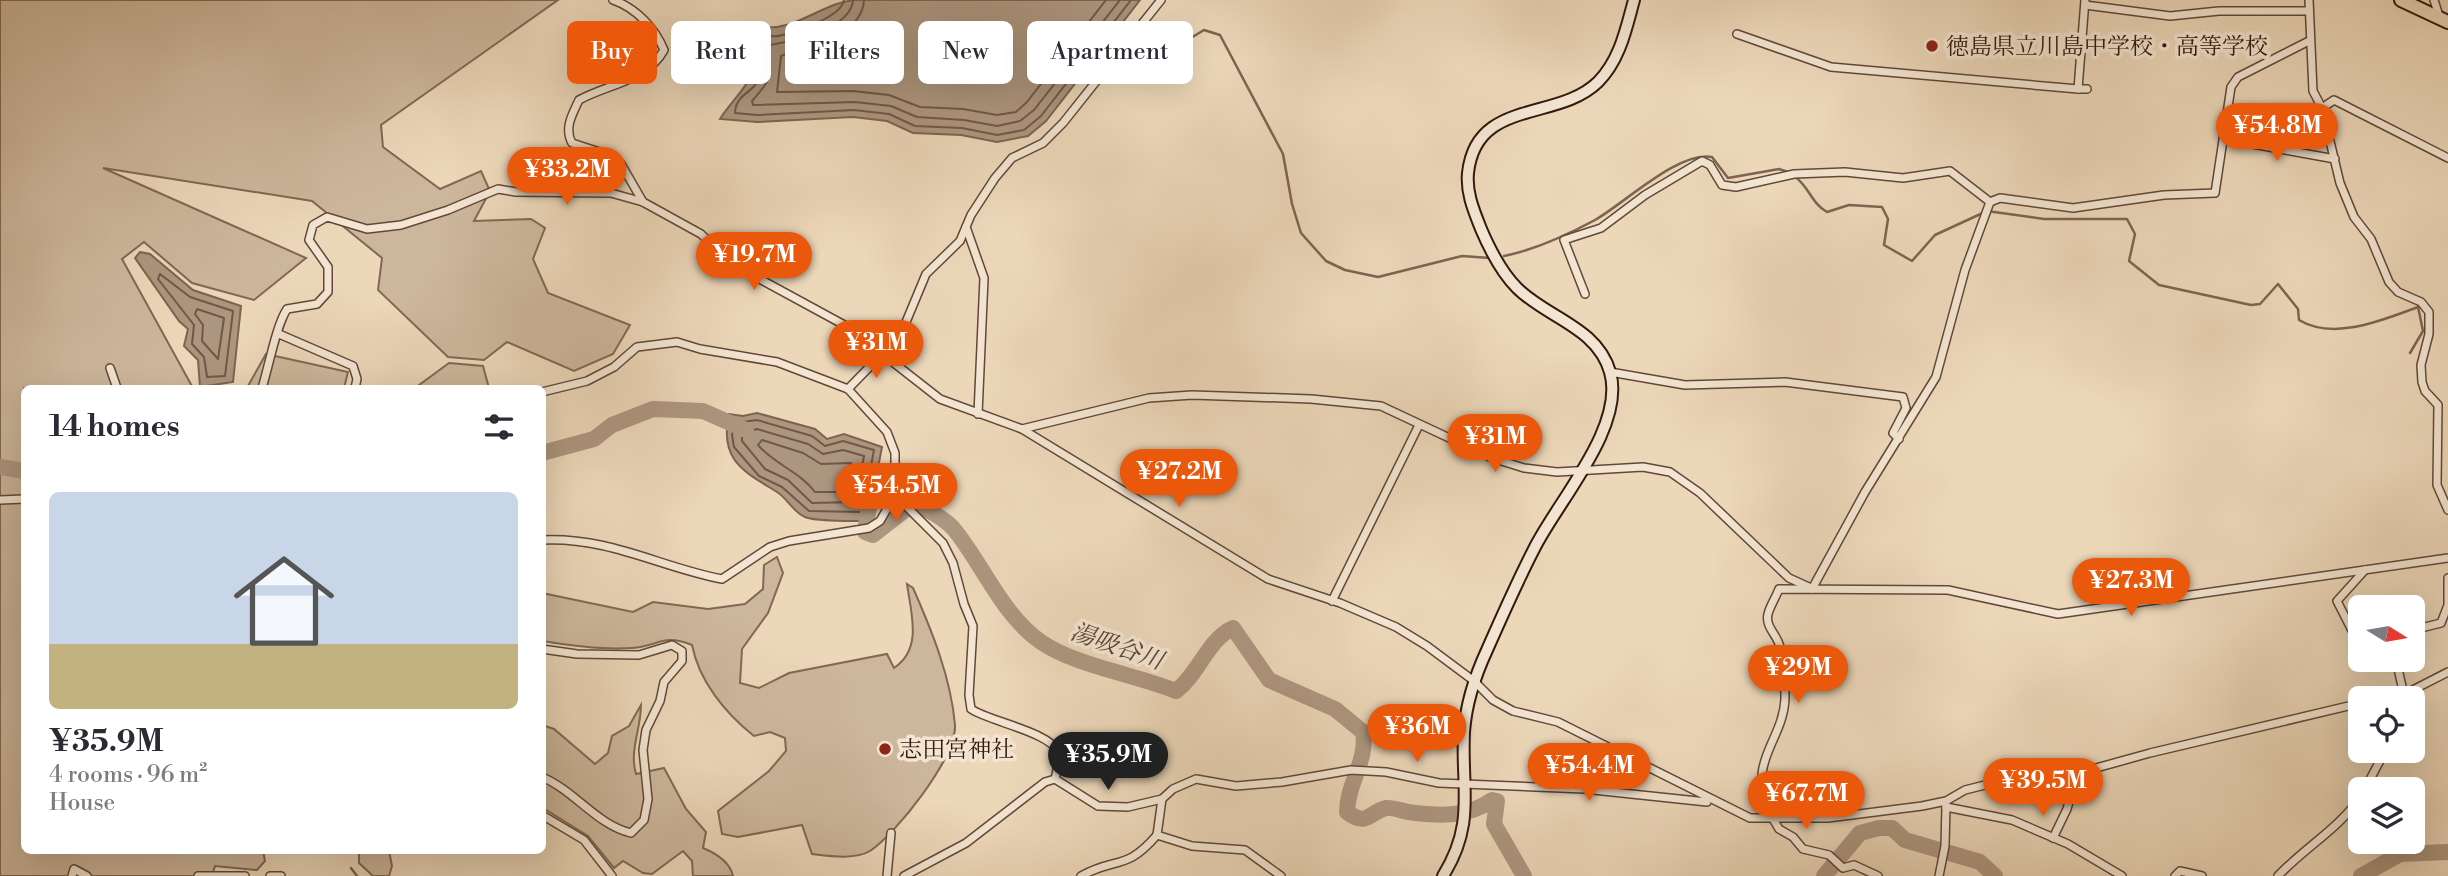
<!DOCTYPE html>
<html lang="en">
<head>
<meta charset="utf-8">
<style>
  :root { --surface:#fff; --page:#f7f7f7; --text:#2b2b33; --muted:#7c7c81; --accent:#ea580c }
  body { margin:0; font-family:"Libre Bodoni","Noto Serif JP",serif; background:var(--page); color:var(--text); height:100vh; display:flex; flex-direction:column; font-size:26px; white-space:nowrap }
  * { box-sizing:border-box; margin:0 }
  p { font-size:23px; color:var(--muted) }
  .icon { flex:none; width:38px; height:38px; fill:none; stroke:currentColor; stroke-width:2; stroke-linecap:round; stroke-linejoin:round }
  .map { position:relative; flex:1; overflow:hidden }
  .drawer { position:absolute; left:21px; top:385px; width:525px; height:469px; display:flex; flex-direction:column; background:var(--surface); border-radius:10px; box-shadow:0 7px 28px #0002 }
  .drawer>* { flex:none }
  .top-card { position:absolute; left:567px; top:21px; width:665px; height:63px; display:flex; gap:14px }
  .needle { width:46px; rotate:101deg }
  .controls { position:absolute; left:2348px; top:595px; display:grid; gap:14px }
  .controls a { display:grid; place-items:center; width:77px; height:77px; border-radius:10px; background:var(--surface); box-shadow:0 7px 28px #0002; font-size:35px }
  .price { position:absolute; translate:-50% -60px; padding:0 16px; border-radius:24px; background:var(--accent); color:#fff; font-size:23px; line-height:46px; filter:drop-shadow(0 2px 4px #0008) }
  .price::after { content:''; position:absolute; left:50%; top:42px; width:21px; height:16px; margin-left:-10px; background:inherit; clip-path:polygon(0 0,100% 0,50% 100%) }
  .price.selected { background:#222; color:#fff }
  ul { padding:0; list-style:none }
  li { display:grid; align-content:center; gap:14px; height:371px; padding:0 28px }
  li span { display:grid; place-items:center; height:217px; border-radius:10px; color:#555 }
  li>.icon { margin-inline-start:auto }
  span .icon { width:126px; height:126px; fill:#fffc; stroke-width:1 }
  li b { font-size:30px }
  h2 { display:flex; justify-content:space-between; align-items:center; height:84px; padding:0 28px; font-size:30px }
  .pill { padding:0 24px; border-radius:10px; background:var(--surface); box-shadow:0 7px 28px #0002; font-size:24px; line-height:63px }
  .pill.selected { background:var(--accent); color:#fff }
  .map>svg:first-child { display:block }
  .green { fill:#cdb79c; stroke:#806854; stroke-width:2 }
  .water { fill:#ad967f; stroke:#7c6451; stroke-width:2 }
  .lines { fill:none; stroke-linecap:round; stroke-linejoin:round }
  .shore { stroke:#705846; stroke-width:2 }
  .stream { stroke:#7c6451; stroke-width:2.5 }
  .river { stroke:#ad967f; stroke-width:16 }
  .street-casing { stroke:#614838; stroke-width:10 }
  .secondary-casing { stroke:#33190d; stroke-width:14 }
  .primary-casing { stroke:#33190d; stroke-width:16 }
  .street { stroke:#f3e5d2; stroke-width:7 }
  .secondary { stroke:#f3e5d2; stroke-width:10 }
  .primary { stroke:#ecd7b9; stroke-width:12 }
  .poi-dot { fill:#8f2418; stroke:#f3e5d2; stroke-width:2.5 }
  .labels { text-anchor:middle; stroke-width:7; stroke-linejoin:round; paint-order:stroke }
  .poi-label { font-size:23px; fill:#33190d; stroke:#f3e5d2; text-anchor:start }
  .water-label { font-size:24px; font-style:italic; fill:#5e4535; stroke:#f3e5d2 }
</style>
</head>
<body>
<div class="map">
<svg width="2448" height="876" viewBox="0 0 2448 876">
  <rect width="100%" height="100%" fill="#ecd7b9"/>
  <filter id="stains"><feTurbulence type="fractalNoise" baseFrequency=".00286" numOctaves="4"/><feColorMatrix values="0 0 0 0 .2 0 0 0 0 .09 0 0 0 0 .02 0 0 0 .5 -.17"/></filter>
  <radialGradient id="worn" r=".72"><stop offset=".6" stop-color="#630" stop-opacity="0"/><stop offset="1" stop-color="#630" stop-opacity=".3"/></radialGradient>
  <g class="green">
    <path d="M 0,0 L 558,0 L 381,125 L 383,147 L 440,189 L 481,171 L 490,191 L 474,221 L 531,219 L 545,228 L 533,259 L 548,293 L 630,325 L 613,354 L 574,371 L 507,342 L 484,360 L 448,357 L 378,290 L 382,258 L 312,201 L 103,168 L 306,258 L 254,300 L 192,283 L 144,242 L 122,259 L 193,388 L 24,388 L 24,850 L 263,851 L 265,861 L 257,870 L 215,866 L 212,876 L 0,876 Z"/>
    <path d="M 266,354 L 348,372 L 344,388 L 234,388 L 248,386 Z"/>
    <path d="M 449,363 L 483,366 L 489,388 L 415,388 Z"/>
    <path d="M 777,557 L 783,573 L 768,613 L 742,649 L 740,683 L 759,688 L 789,673 L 887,654 L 894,668 C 923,649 911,613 907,584 L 913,588 C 932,631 951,678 955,725 C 957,757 896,834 870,851 C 855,860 829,856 812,854 L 802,825 L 738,837 L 722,834 L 718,811 L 769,771 L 786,751 L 785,738 L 770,732 L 754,736 C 725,713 699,681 692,645 C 662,633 660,646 632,648 C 602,650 572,646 543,641 L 542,593 L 633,612 L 653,602 L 708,609 L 745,604 L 763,589 L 764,565 Z"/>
    <path d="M 641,705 C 641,729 629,751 636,774 L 664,768 L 686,809 L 706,832 L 703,848 C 715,853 730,862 733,876 L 693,876 L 692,861 L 683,851 L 652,874 L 643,873 L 623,861 L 614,868 L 588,836 L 543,808 L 542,725 L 554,729 L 595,764 L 608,753 L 612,736 L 629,726 Z"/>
    <path d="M 359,851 L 389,851 L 392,866 L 389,876 L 373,876 L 359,863 Z"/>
  </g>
  <g class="water">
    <path d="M 855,0 L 1140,0 L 1046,121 L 1028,136 L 997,142 L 961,135 L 913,133 L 887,121 L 853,117 L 757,122 L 720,119 C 728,105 755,79 754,66 C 753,59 748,51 745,44 L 760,27 C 796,32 821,3 855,0 Z"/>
    <path d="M 140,252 L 150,254 L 193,290 L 241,306 L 233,382 L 200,387 L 198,360 L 184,346 L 188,329 L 179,321 L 135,258 Z"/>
    <path d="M 757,413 L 815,429 L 827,439 L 844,434 L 882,447 L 868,520 C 859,522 814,521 805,517 C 793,512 788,499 777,492 C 743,471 719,460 729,414 L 743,416 Z"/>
  </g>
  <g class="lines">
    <g class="shore">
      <path d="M 844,0 C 842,17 794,33 778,36 C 773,37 767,35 762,36 L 754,46 C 774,98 736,84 735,113 L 757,115 L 854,110 L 889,114 L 915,126 L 962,128 L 997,135 L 1024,130 L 1041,116 L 1131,0"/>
      <path d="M 853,0 C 851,30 788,42 765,46 C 767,77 778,72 752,101 L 753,105 L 855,102 L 891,106 L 917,117 L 964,120 L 997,126 L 1020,121 L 1034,110 L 1120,0"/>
      <path d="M 864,0 C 862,37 808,45 781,56 L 777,92 L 853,91 L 889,95 L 920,107 L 963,109 L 997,115 L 1016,112 L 1027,102 L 1106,0"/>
      <path d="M 160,274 L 190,297 L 233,311 L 225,376 L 207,377 L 204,357 L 192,344 L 194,325 L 158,279 Z"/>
      <path d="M 197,309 L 224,318 L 218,359 L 202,341 L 203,325 L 195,314 Z"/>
      <path d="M 757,420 L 812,436 L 825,446 L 843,441 L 874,450 L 862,512 L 809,511 L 782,487 L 759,476 L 734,447 L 732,435 L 735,423 Z"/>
      <path d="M 757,429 L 808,444 L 823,454 L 843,450 L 864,456 L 855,502 L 812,503 L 788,480 L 765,469 L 742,441 L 742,433 Z"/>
      <path d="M 762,440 L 803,453 L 821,464 L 851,463 L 847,492 L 815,492 C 799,471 775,465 758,445 Z"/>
    </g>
    <g class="stream">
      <path d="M 1106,43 L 1110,47"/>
      <path d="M 1126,59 L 1148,64 L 1204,30 L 1220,35 L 1283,154 L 1292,204 L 1301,233 L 1326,261 L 1345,270 L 1378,277 L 1462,256 L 1490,258"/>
      <path d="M 1794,176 C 1809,186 1811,203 1827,212 L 1849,205 L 1882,207 L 1888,219 L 1884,245 L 1912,261 L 1935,235 L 1987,211 L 2044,219 L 2127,219 L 2135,234 L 2129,261 L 2159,285 L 2251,305 L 2260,304 L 2278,284 L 2298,309 L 2299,320 C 2334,341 2383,320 2418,307 L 2423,331 L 2410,353"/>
      <path d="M 1504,256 C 1534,250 1567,235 1595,220 C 1625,203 1678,151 1712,157 L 1728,178 L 1779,169 L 1788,172"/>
      <path d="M 351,868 L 357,876"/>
    </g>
    <g class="river">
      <path d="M 542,453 L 594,439 L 612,425 L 653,409 L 703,411 L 746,430"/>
      <path d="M 0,467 L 24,471"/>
      <path d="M 904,495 C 920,508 939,513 953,528 C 983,564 1001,614 1041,642 C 1076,666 1134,674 1176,691 C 1199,674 1207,640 1233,628 L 1269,680 L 1335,709 L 1363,732 C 1368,761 1347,783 1347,812 C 1367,827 1368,813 1386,808 C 1392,807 1402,811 1408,812 C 1438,816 1467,818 1492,800 L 1497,801 L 1494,824 L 1524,876"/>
      <path d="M 870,501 L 865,532 L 873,535 L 914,503"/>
      <path d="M 1824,876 L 1860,833 L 1879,828 L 1892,828 L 1905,840 L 1980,862 L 1995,876"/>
      <path d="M 2361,876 L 2400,854 L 2448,852"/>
    </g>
    <defs>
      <g id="street">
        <path d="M 613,0 C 636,8 655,28 664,50 C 647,81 608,84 579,100 C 572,115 564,128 572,143 L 609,155 L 621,164 L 643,202"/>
        <path d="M 2085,0 L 2078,89 L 2087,89"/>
        <path d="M 2309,0 L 2313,91 L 2322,108 L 2340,183 L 2354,217 L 2371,239 L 2389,282 L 2398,292 L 2421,302 L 2429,312 L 2429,334 L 2421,365 L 2422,382 L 2425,391 L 2438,405 L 2437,485 L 2448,510"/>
        <path d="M 2434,0 L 2440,19"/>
        <path d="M 2085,5 L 2170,16 L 2219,11 L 2308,11"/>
        <path d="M 1737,34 L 1831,67 L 2078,89"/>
        <path d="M 2322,108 L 2334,100 L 2448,158"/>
        <path d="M 2224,139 L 2335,159"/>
        <path d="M 1990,202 L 2000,198 L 2073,208 L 2164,195 L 2215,193 L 2231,87 L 2238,77 L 2309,41"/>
        <path d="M 966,227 L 984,278 L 978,414"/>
        <path d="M 1585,294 L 1564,240 L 1601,228 L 1645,195 L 1702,161 L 1710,165 L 1722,185 L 1736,187 L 1794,174 L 1845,172 L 1903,178 L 1950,171 L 1990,202"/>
        <path d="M 279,334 L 353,366 L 357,379 L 355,388"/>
        <path d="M 891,358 L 926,274 L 960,241 L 971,215 L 995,178 L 1012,158 L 1043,143 L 1063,123 L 1161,0"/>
        <path d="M 110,368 L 117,388"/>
        <path d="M 1610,372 L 1685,385 L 1785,382 L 1903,397 L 1906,408 L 1893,433 L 1899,439"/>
        <path d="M 262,388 C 269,366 276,326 287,309 L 317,304 L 328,292 L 328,267 L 309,240 L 313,225 L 327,217 L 367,229 L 401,225 L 448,210 L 498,189 L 516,192 L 611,193 L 643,202 L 701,234 L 732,264 L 848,327 L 940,399 L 1022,429 L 1268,579 L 1340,603 L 1396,627 L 1427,646 L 1474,681 L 1493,700 L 1513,711 L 1558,722 L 1750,818 L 1828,818 L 1922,806 L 1946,801 L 1965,790 L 1989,784 L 2046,782 L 2150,753 L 2361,703"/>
        <path d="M 848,389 L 884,352"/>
        <path d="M 542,392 L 587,381 L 614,367 L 637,347 L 677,342 L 700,349 L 777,362 L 848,389 L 887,432 L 895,453 L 895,495 L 943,543 L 953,563 L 964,604 L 973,626 L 969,695 L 971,709 C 988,721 1050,732 1058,752 C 1060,759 1057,771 1055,779"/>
        <path d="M 1022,429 L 1149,398 L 1192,395 L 1311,399 L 1381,406 L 1492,458 L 1524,468 L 1557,472 L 1643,467 L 1670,472 L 1700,493 L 1789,578 L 1811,588"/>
        <path d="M 0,500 L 24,499"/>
        <path d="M 542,540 C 611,537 659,567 722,579 L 770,547 L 789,541 L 869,528 L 880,521 L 895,495"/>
        <path d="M 1812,589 L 1865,492 L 1936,377 L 1965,270 L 1990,202"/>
        <path d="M 1332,601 L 1419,425"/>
        <path d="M 2413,630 L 2441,623 L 2448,605 L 2448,578"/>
        <path d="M 2361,648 L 2337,601 L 2365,570"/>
        <path d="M 542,649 L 577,654 L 639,655 L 672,645 L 682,651 L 682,661 L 664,682 L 660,701 L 646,730 L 643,750 L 648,799 L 644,820 L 631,833 C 597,825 575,791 542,777"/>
        <path d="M 2396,660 L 2404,695"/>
        <path d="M 2388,698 L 2401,696 L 2448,672"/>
        <path d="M 1055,779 L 1098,806 L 1128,807 L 1162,799 L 1173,789 L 1196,779 L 1236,786 L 1282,782 L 1351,770 L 1386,772 L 1439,783 L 1584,789 L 1707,802"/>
        <path d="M 2365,789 L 2385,751"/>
        <path d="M 1162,799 L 1157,835 L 1192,846 L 1245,850 L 1281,876"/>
        <path d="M 1946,807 L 2012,820 L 2068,844 L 2122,876"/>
        <path d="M 542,815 L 584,840 L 612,876"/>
        <path d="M 1805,818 L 1794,810 L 1770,807 C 1746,763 1783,741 1785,699 C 1785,683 1785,658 1779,644 C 1776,634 1765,626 1768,614 C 1770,606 1776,597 1779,589 L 1948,590 L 2058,614 L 2448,558"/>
        <path d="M 1773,819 L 1779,829 L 1793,837 L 1803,849 L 1829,855 L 1843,868 L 1854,865 L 1878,876"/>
        <path d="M 2053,838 L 2067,809 L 2077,773"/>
        <path d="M 72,876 L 74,869 L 87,876"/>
        <path d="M 198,876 L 245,876"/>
        <path d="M 270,876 L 281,876"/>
        <path d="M 887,876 L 891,833"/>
        <path d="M 904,876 L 966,843 L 1045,782 L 1055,779"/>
        <path d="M 1081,876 C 1117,856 1125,872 1157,835"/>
        <path d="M 1939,876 L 1945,846 L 1946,805"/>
        <path d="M 2175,876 L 2180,871 L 2202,876"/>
        <path d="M 2278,876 C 2304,848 2340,828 2361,796"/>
      </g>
      <path id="secondary" d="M 1443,876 C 1476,823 1461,788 1464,732 C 1466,704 1475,676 1487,650 C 1502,616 1517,582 1534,549 C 1557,502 1626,427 1610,372 C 1597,327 1547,318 1517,288 C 1501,272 1490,250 1481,229 C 1474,211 1466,193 1468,173 C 1476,98 1557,122 1598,82 C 1620,60 1626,29 1634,0"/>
      <path id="primary" d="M 2401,0 L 2448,22"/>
    </defs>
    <use href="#street" class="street-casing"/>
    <use href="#secondary" class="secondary-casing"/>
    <use href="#primary" class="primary-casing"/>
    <use href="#street" class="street"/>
    <use href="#secondary" class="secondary"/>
    <use href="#primary" class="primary"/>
  </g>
  <g class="poi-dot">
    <circle cx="1932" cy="46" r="7"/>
    <circle cx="885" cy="749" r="7"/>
  </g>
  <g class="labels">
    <g class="poi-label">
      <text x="1946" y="54">徳島県立川島中学校・高等学校</text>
      <text x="899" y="757">志田宮神社</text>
    </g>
    <g class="water-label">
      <text transform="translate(1117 646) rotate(19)" y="8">湯吸谷川</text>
    </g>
  </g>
  <rect width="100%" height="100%" filter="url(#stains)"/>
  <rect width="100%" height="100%" fill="url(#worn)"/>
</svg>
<div class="controls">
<a><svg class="needle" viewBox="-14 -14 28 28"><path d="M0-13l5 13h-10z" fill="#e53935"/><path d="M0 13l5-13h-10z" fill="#7c7c81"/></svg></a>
<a><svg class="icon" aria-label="locate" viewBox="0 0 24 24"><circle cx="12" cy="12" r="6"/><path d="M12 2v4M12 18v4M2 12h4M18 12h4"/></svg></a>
<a><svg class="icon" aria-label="layers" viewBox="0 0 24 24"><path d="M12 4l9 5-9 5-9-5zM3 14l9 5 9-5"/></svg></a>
</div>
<b class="price" style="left:2277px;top:163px">¥54.8M</b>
<b class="price" style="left:567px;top:207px">¥33.2M</b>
<b class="price" style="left:754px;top:292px">¥19.7M</b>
<b class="price" style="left:876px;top:380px">¥31M</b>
<b class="price" style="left:1495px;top:474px">¥31M</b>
<b class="price" style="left:1179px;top:509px">¥27.2M</b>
<b class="price" style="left:896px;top:523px">¥54.5M</b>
<b class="price" style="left:2131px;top:618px">¥27.3M</b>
<b class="price" style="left:1798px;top:705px">¥29M</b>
<b class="price" style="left:1417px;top:764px">¥36M</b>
<b class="price selected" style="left:1108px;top:792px">¥35.9M</b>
<b class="price" style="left:1589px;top:803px">¥54.4M</b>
<b class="price" style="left:2043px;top:818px">¥39.5M</b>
<b class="price" style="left:1806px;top:831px">¥67.7M</b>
<div class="top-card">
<a class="pill selected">Buy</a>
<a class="pill">Rent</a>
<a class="pill">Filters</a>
<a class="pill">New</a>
<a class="pill">Apartment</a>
</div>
<section class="drawer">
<h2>14 homes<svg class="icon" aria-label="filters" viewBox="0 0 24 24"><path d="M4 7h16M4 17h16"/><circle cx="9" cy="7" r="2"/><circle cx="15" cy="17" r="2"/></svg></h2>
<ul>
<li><span style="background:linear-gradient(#c9d6e8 70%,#c2b280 0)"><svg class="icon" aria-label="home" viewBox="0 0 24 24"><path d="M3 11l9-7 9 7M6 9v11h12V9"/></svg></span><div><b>¥35.9M</b><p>4 rooms · 96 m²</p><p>House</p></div></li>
</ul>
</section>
</div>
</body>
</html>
